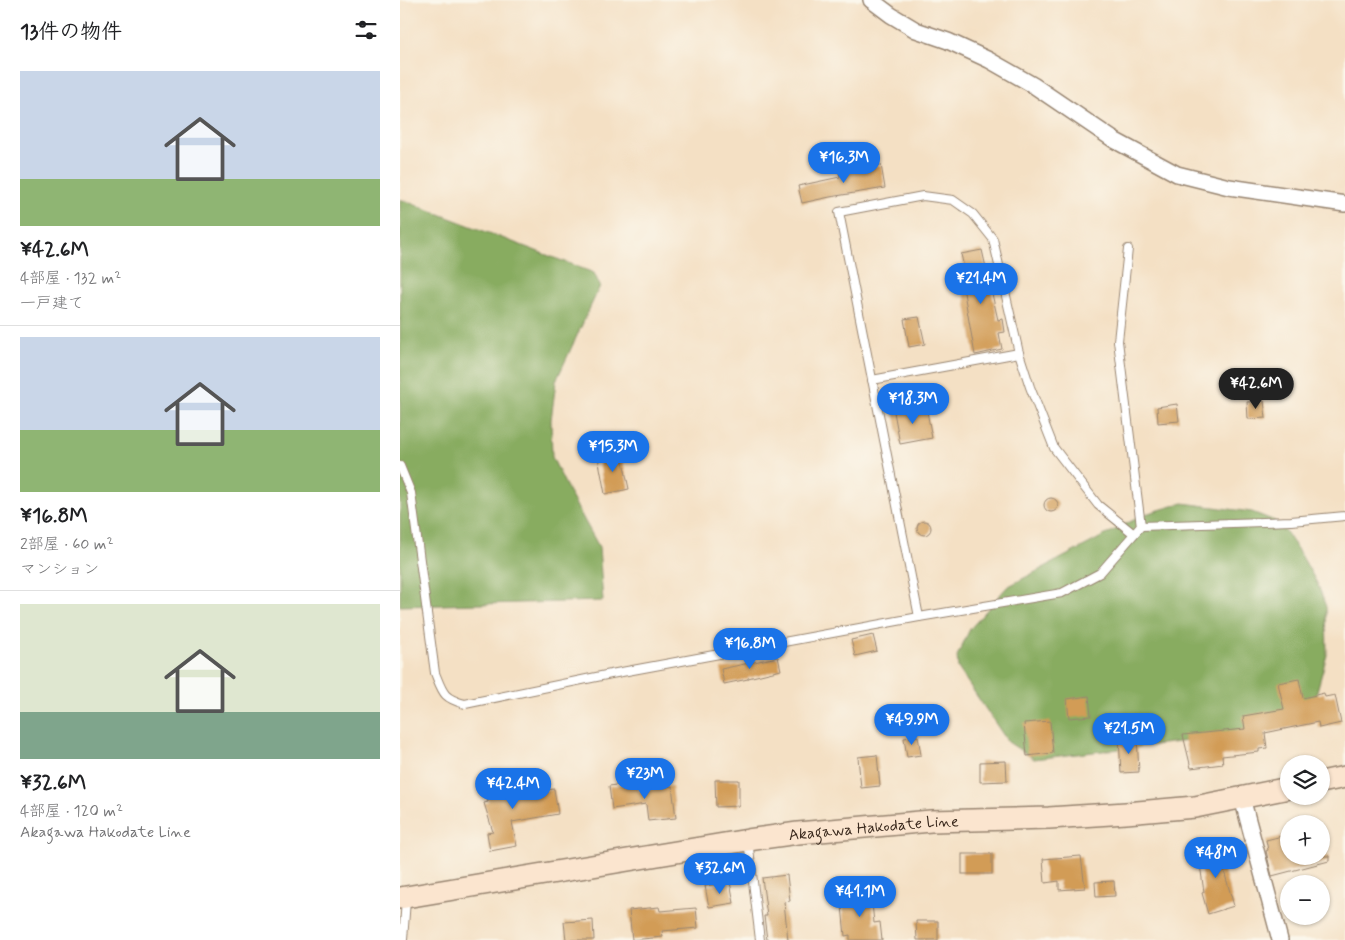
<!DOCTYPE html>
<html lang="ja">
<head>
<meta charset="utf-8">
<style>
  :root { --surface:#fff; --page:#f6f6f6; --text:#202124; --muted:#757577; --line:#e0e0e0; --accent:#1a73e8 }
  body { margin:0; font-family:Mynerve,"Klee One",sans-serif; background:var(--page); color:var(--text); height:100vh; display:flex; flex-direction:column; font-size:19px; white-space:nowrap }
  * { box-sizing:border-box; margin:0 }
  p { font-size:16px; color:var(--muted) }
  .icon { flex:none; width:28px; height:28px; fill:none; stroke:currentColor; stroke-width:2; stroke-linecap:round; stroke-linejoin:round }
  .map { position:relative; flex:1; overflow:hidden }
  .drawer { display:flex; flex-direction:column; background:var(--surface); width:400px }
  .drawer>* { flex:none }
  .tools { position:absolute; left:880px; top:755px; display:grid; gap:10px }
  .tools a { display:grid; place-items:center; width:50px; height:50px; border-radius:50%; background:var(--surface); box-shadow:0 1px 4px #0004; font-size:25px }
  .price { position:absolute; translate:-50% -42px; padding:0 11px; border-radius:18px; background:var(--accent); color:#fff; font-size:16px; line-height:32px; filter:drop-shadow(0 1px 2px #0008) }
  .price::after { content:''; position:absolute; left:50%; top:30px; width:15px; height:11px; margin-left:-8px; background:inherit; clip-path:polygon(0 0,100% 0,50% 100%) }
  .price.on { background:#222; color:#fff }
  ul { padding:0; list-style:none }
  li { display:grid; align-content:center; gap:10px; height:265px; padding:0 20px }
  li+li { border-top:1px solid var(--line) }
  li span { display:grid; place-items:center; height:155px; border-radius:0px; color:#555 }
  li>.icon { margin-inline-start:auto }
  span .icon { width:90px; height:90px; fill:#fffc; stroke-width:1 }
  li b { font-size:21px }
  h2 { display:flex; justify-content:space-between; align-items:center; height:60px; padding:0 20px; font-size:21px }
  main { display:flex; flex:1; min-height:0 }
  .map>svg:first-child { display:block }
  .forest { fill:#88ac61; stroke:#626b40 }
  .building { fill:#d29c56 }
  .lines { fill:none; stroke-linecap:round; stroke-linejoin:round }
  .lane-casing { stroke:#988571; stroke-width:10 }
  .street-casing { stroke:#988571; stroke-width:18 }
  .secondary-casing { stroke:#988571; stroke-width:24 }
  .lane { stroke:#fff; stroke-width:8 }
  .street { stroke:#fff; stroke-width:15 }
  .secondary { stroke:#fbe5cf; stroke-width:21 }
  .labels { text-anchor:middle; stroke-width:4; stroke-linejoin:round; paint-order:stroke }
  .street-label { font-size:16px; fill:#3b2a1e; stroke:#fbf7ec }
</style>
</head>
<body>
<main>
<section class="drawer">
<h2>13件の物件<svg class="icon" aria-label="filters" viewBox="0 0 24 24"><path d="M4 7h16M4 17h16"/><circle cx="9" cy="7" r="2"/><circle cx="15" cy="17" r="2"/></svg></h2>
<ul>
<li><span style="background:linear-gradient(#c9d6e8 70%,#8fb573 0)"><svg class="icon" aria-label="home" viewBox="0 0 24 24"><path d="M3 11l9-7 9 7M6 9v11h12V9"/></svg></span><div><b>¥42.6M</b><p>4部屋 · 132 m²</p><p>一戸建て</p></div></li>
<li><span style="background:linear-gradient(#c9d6e8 60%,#8fb573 0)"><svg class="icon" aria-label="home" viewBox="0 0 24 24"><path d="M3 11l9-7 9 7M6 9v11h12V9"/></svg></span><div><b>¥16.8M</b><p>2部屋 · 60 m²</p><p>マンション</p></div></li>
<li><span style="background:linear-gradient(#dfe7d0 70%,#7fa58c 0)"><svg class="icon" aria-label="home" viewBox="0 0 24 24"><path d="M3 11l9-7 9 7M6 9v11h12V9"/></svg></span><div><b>¥32.6M</b><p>4部屋 · 120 m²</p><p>Akagawa Hakodate Line</p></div></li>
</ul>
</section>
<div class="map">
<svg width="945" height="940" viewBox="0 0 945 940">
  <rect width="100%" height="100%" fill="#fbf7ec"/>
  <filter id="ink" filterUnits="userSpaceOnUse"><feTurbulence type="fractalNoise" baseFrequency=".02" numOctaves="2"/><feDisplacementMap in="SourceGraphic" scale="10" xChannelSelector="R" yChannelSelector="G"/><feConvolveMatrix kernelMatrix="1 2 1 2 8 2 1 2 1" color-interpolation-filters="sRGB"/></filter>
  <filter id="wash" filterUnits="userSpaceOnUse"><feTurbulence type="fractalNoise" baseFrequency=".0096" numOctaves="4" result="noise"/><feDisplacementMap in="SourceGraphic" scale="20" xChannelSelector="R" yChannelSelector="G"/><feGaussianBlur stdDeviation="1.12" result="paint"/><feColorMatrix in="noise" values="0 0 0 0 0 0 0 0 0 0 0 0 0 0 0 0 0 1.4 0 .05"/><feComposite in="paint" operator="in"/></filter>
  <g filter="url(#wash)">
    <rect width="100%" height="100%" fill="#f4e0c4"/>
    <g class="forest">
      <path d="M 0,199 L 194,273 L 200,286 L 156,381 L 151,420 L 152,457 L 171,496 L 199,547 L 203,601 L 0,606 Z"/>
      <path d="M 783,503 L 852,512 L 875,521 L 887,533 L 904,560 L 918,585 L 926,607 L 927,655 L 915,698 L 865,732 L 634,759 L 608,742 L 558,668 L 557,656 L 570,629 L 607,587 L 745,514 Z"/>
    </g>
    <g id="blocks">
      <g class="building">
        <path d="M 481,165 L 485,188 L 430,197 L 402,203 L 398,186 L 440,177 L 439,172 Z"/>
        <path d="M 582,250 L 598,320 L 603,319 L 605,332 L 599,333 L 602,349 L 575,355 L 563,287 L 568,286 L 561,254 Z"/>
        <path d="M 519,317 L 525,344 L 509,347 L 504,319 Z"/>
        <path d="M 864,401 L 866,418 L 848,419 L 847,402 Z"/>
        <path d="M 777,404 L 779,421 L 758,423 L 757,407 Z"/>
        <path d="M 526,406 L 532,438 L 500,444 L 494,412 Z"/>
        <path d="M 221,452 L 229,489 L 205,494 L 198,457 Z"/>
        <circle cx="651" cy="505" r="7"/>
        <circle cx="524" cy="528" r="7"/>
        <path d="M 473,635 L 477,651 L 455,656 L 451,640 Z"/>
        <path d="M 378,657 L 381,670 L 348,678 L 348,679 L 324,684 L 321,669 Z"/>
        <path d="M 899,679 L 903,698 L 924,693 L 925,697 L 935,695 L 941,723 L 919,728 L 918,722 L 865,733 L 867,748 L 859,749 L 859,752 L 822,756 L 823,764 L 791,768 L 783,735 L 845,729 L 843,716 L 884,709 L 878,683 Z"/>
        <path d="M 689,696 L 691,716 L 669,718 L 667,699 Z"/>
        <path d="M 650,721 L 653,753 L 627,756 L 624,723 Z"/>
        <path d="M 518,736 L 521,755 L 507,757 L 504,738 Z"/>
        <path d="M 737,737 L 739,772 L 721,773 L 719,738 Z"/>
        <path d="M 477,755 L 480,786 L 461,788 L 458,757 Z"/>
        <path d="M 606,761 L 607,781 L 580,782 L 580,762 Z"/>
        <path d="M 104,773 L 110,794 L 116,792 L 117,794 L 154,789 L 158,814 L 112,822 L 117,846 L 90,851 L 87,833 L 93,832 L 84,803 L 88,802 L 87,797 L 89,796 L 84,778 Z"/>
        <path d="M 315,780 L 339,780 L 339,806 L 316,807 Z"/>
        <path d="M 238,782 L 239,791 L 272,786 L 276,818 L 248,821 L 246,804 L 212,809 L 209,786 Z"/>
        <path d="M 882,836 L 885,847 L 889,846 L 889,856 L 929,856 L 929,861 L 872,876 L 866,851 L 868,850 L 866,840 Z"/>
        <path d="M 819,848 L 819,852 L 832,850 L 835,869 L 824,871 L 834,906 L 808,914 L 802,893 L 804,892 L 798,851 Z"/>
        <rect x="562" y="854" width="30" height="20"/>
        <path d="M 681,856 L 685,888 L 659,890 L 659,881 L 645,883 L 643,859 Z"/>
        <path d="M 387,875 L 390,901 L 384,902 L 388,940 L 367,940 L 364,916 L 367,916 L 362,878 Z"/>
        <path d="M 714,881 L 715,896 L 696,897 L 695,882 Z"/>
        <path d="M 330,882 L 334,903 L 309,907 L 305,886 Z"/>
        <path d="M 471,893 L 474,923 L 480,922 L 482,940 L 450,940 L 450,935 L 445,936 L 441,896 Z"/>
        <path d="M 259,907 L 260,911 L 296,908 L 298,928 L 262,931 L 263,937 L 232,940 L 229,910 Z"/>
        <path d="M 193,920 L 194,940 L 166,940 L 164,922 Z"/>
        <path d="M 516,921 L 538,921 L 538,940 L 517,940 Z"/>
      </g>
    </g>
  </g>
  <g filter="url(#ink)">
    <use href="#blocks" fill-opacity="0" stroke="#988571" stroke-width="1"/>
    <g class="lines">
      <defs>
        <g id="lane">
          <path d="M 728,249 L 718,341 L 741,526 L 891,521 L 945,516"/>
          <path d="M 472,380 L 619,353"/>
          <path d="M 0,466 L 11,493 L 35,673 C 43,693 43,698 65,704 L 211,674 L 519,617 L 662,593 L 700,573 L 741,526"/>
          <path d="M 519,617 L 439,212 L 523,196 L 553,200 L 573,214 L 593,239 L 619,353 L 630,387 L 654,448 L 698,505 L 734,534"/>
          <path d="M 348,840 L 360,940"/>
          <path d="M 3,940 L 6,900"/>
        </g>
        <g id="street">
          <path d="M 471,0 L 491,15 L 516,30 L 548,41 L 589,60 L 633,85 L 714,140 L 777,174 L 829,187 L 945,204"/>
          <path d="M 842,798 L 880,940"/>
        </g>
        <g id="secondary">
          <path d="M 921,782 L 945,777"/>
          <path id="s1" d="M 0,898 L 348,840 L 398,833 L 531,821 L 649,818 L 726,813 L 795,807 L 889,788"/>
        </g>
      </defs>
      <use href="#lane" class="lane-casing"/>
      <use href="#street" class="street-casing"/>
      <use href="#secondary" class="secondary-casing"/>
      <use href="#lane" class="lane"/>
      <use href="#street" class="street"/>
      <use href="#secondary" class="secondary"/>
    </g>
  </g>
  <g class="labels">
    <g class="street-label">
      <text dy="6" stroke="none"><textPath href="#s1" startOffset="479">Akagawa Hakodate Line</textPath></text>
    </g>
  </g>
</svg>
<div class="tools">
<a><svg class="icon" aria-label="layers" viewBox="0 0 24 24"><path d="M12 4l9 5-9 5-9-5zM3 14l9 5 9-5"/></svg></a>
<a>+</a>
<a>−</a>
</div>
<b class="price" style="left:444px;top:184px">¥16.3M</b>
<b class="price" style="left:581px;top:305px">¥21.4M</b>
<b class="price on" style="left:856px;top:410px">¥42.6M</b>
<b class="price" style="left:513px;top:425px">¥18.3M</b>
<b class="price" style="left:213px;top:473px">¥15.3M</b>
<b class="price" style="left:350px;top:670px">¥16.8M</b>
<b class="price" style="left:512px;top:746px">¥49.9M</b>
<b class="price" style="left:729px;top:755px">¥21.5M</b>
<b class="price" style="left:245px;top:800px">¥23M</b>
<b class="price" style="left:113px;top:810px">¥42.4M</b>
<b class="price" style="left:816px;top:879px">¥48M</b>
<b class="price" style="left:320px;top:895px">¥32.6M</b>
<b class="price" style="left:460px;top:918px">¥41.1M</b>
</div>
</main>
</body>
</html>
